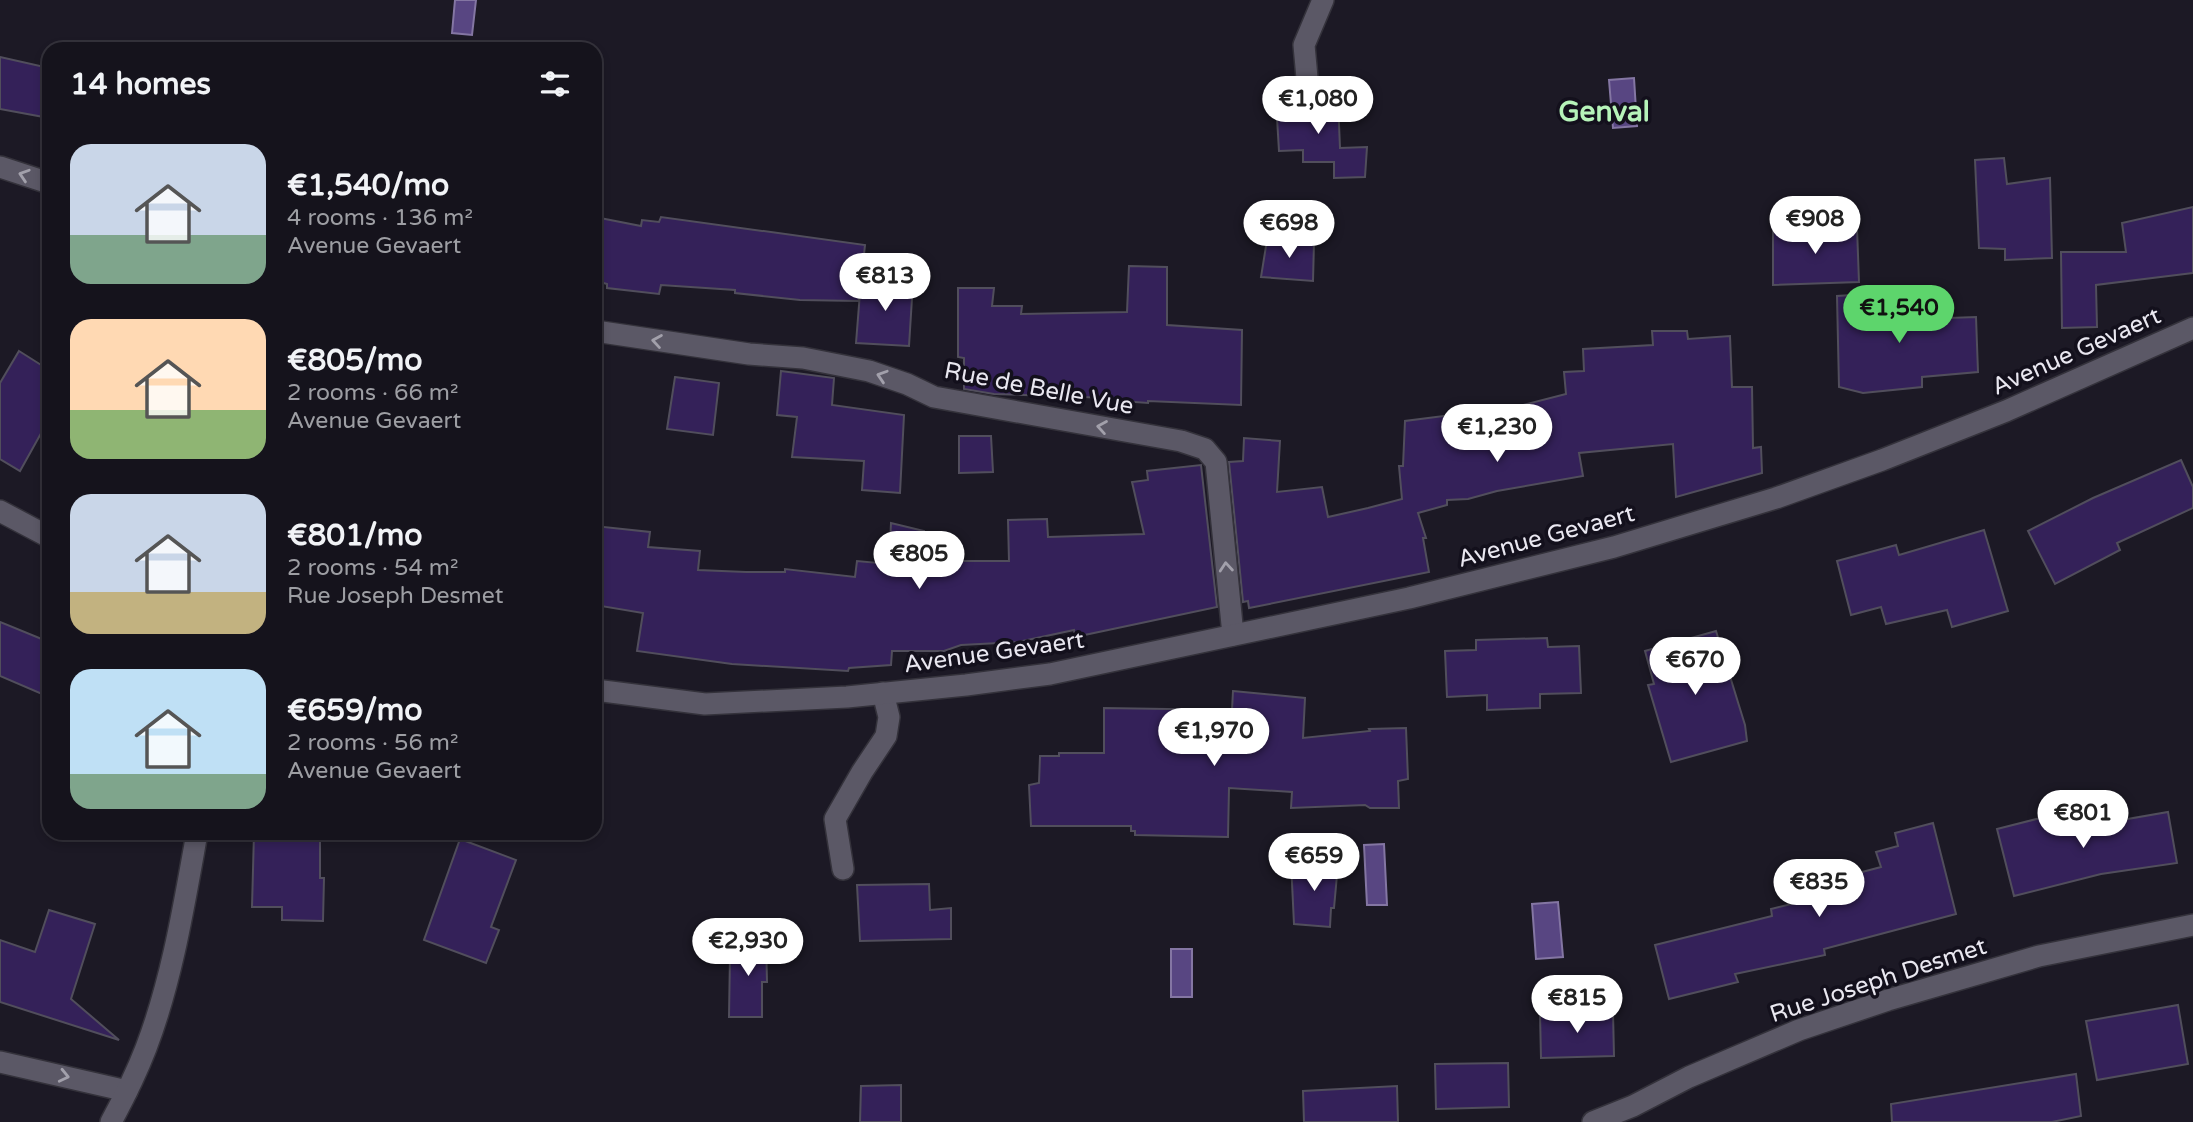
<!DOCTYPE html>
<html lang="en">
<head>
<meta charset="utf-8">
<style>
  :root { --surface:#15131c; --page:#1e1c25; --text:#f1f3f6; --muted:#9d9ea3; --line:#34323b; --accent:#5dd56c }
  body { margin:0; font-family:"Varela Round",sans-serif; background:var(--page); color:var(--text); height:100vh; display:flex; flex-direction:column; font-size:26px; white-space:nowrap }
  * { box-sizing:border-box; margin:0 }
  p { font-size:23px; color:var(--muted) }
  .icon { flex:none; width:38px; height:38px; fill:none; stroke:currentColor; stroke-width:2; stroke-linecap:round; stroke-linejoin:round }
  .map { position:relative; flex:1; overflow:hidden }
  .drawer { position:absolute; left:42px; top:42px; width:560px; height:798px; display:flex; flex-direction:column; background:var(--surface); border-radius:21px; box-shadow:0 4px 10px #0003,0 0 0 2px var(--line) }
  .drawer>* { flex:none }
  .price { position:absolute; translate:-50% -60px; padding:0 16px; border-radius:24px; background:#fff; color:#222; font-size:23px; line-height:46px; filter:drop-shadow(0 2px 4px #0008) }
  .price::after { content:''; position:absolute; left:50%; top:42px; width:21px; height:16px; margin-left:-10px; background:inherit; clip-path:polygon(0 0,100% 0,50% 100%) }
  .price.on { background:var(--accent); color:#111 }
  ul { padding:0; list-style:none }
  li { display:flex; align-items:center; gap:21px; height:175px; padding:0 28px }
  li span { display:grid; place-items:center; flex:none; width:196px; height:140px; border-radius:21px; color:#555 }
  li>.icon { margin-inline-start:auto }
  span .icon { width:84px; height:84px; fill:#fffc; stroke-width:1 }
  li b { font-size:30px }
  h2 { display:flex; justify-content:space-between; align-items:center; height:84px; padding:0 28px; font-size:30px }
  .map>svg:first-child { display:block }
  .water { fill:#584682; stroke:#8476a3; stroke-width:2 }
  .building { fill:#342159; stroke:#514e5c; stroke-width:2 }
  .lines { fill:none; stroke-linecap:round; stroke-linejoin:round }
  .service-casing { stroke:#34323b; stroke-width:24 }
  .minor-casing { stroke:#34323b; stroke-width:24 }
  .service { stroke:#5b5866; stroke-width:21 }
  .minor { stroke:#5b5866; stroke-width:21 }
  .oneway { stroke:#a2a0ab }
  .labels { text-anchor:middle; stroke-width:7; stroke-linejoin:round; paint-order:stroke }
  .street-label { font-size:24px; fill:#e9e7f0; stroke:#13101c }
  .quarter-label { font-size:28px; font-weight:bold; fill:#b6f3b9; stroke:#13101c }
</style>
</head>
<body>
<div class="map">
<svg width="2193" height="1122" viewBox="0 0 2193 1122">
  <rect width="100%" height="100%" fill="#1c1925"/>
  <g class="water">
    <path d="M 455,0 L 476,0 L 472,35 L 452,33 Z"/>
    <path d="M 1634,78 L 1637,126 L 1613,128 L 1609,80 Z"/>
    <path d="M 1384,844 L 1387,905 L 1367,905 L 1364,845 Z"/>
    <path d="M 1558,902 L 1563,957 L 1536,959 L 1532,904 Z"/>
    <rect x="1171" y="949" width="21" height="48"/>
  </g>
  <g class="building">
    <path d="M 0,57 L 49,68 L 49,118 L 0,109 Z"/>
    <path d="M 1302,100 L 1338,100 L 1340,148 L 1367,147 L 1365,177 L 1334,178 L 1334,162 L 1303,162 L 1303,150 L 1279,151 L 1276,101 Z"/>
    <path d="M 2004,158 L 2007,184 L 2050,178 L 2052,258 L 2005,260 L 2005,249 L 1979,248 L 1975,160 Z"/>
    <path d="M 2193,207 L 2193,273 L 2096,285 L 2097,327 L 2062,328 L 2061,252 L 2126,252 L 2122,223 Z"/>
    <path d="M 595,217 L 641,226 L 642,220 L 659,222 L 661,217 L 865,245 L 859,301 L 800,300 L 735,293 L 735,290 L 661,285 L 659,294 L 607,288 L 607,284 L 597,281 L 600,252 L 595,251 Z"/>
    <path d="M 1773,228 L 1836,228 L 1836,230 L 1857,228 L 1859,282 L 1773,285 Z"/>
    <path d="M 1267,240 L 1314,242 L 1313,281 L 1261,277 Z"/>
    <path d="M 1129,266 L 1167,267 L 1167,325 L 1242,330 L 1241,405 L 1148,401 L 1148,403 L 1108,400 L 1109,398 L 994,394 L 964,389 L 964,358 L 958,357 L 958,288 L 994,288 L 992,306 L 1022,306 L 1021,314 L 1127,312 Z"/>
    <path d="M 861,280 L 913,282 L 909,346 L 856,343 Z"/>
    <path d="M 1884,293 L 1885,304 L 1919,303 L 1920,319 L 1976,317 L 1978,372 L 1922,377 L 1922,387 L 1863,393 L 1839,387 L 1837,296 Z"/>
    <path d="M 1652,331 L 1687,331 L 1688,339 L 1730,336 L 1732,387 L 1752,387 L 1753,448 L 1761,447 L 1762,473 L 1676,497 L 1673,444 L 1579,453 L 1583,476 L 1497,491 L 1468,499 L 1447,500 L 1447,505 L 1418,513 L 1426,538 L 1423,538 L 1429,572 L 1249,608 L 1248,601 L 1243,602 L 1229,462 L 1243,461 L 1244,438 L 1280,441 L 1277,492 L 1322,487 L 1328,517 L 1368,508 L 1402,499 L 1399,466 L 1403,466 L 1405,421 L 1459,414 L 1460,421 L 1566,394 L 1564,372 L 1584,371 L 1583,349 L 1653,345 Z"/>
    <path d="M 19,351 L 49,370 L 49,419 L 20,471 L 0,459 L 0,383 Z"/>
    <path d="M 781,371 L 834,378 L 832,405 L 904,415 L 900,493 L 862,490 L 864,461 L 792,457 L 797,417 L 777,415 Z"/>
    <path d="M 675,377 L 719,383 L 713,435 L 667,429 Z"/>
    <path d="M 959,436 L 991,436 L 993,472 L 959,473 Z"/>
    <path d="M 2181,460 L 2193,487 L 2193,508 L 2117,543 L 2120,550 L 2055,584 L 2028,531 L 2093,498 Z"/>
    <path d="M 1201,465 L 1217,607 L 1075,637 L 1074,630 L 1018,642 L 961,645 L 944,651 L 892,651 L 891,665 L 849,668 L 848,671 L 732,664 L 637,651 L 643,613 L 595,605 L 595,526 L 650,532 L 648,547 L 700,551 L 698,570 L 746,572 L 785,572 L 785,569 L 855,577 L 857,561 L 889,564 L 891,523 L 924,531 L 922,561 L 1009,561 L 1008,520 L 1047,519 L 1048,537 L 1144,534 L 1132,482 L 1148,480 L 1147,471 Z"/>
    <path d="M 1984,530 L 2008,611 L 1952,627 L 1947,610 L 1886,624 L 1881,607 L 1851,615 L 1837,561 L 1896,545 L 1899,555 Z"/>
    <path d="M 0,622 L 49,642 L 49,697 L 0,676 Z"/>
    <path d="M 1716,631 L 1745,725 L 1747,741 L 1671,762 L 1648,685 L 1654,684 L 1645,651 Z"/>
    <path d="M 1547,638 L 1548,647 L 1579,646 L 1581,693 L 1540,694 L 1540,708 L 1487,710 L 1487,695 L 1447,697 L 1445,651 L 1476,650 L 1476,640 Z"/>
    <path d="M 1233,691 L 1305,698 L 1303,738 L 1370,731 L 1369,729 L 1406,728 L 1408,779 L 1398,781 L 1399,808 L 1370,808 L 1365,805 L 1291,808 L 1292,792 L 1229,788 L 1228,837 L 1135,835 L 1135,831 L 1131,831 L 1131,826 L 1031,826 L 1029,785 L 1039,783 L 1040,756 L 1059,756 L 1059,753 L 1104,753 L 1104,708 L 1232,710 Z"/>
    <path d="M 2168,812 L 2177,863 L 2101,874 L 2014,896 L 1997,829 L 2060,813 L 2064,830 Z"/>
    <path d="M 1933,823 L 1956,914 L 1824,949 L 1825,955 L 1735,974 L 1738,982 L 1669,999 L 1655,945 L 1772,916 L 1771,909 L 1808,900 L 1805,887 L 1881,867 L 1876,852 L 1898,846 L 1895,833 Z"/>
    <path d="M 254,833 L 320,833 L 320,878 L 324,878 L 323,921 L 282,920 L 282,907 L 252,907 Z"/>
    <path d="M 460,839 L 516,860 L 491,927 L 499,930 L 486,963 L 424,940 Z"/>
    <path d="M 1291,862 L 1338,864 L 1334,908 L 1331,908 L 1330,927 L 1294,924 Z"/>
    <path d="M 929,884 L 930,910 L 951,908 L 951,939 L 860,941 L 857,885 Z"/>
    <path d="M 49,910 L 95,924 L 71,999 L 119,1040 L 0,1002 L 0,940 L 35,952 Z"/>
    <path d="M 735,939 L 766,939 L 767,982 L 762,982 L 762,1017 L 729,1017 L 730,955 L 735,955 Z"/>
    <path d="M 2178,1005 L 2188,1064 L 2097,1080 L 2086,1021 Z"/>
    <path d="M 1613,1012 L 1614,1056 L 1541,1058 L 1540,1014 Z"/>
    <path d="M 1508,1063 L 1509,1107 L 1436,1109 L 1435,1064 Z"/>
    <path d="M 2076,1074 L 2081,1116 L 2052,1122 L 1892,1122 L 1891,1104 Z"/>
    <path d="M 901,1085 L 901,1122 L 860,1122 L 861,1086 Z"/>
    <path d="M 1397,1086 L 1398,1122 L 1304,1122 L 1303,1091 Z"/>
  </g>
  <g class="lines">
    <defs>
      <g id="service">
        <path d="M 1308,89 L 1304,45 L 1323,0"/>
        <path d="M 843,869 L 835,819 L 862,772 L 886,736 L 889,717 L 883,693"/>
      </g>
      <g id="minor">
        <path d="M 0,167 L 49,183"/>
        <path d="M 595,331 L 749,354 L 803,358 L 869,371 L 907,384 L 934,397 L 1181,441 L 1205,449 L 1216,462 L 1233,635"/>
        <path d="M 0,511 L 49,537"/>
        <path d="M 595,690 L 705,704 L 847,697 L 966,685 L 1050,674 L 1409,598 L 1614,547 L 1776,498 L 1882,460 L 2006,411 L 2193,328"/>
        <path d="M 0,1062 L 127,1091"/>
        <path d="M 111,1122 C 124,1098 136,1074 146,1048 C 172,980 184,905 197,833"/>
        <path d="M 1593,1122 L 1633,1106 L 1689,1077 L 1799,1030 L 1888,1000 L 2039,956 L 2193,925"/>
      </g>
    </defs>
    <use href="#service" class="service-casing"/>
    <use href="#minor" class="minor-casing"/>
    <use href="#service" class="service"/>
    <use href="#minor" class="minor"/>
  </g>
  <defs><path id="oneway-chevron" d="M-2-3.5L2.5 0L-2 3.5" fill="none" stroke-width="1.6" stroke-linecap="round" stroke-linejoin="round" transform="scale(1.75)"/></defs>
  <g class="oneway">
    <use href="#oneway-chevron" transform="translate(24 175) rotate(-162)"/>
    <use href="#oneway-chevron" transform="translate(657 341) rotate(-171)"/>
    <use href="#oneway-chevron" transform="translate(882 376) rotate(-162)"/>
    <use href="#oneway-chevron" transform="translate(1102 427) rotate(-170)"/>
    <use href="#oneway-chevron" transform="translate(1226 567) rotate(-95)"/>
    <use href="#oneway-chevron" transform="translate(64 1076) rotate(13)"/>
  </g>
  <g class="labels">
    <g class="street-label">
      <text transform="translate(2076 351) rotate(-24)" y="8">Avenue Gevaert</text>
      <text transform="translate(1039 388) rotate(11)" y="8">Rue de Belle Vue</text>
      <text transform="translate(1546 536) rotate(-15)" y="8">Avenue Gevaert</text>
      <text transform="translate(994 652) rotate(-8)" y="8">Avenue Gevaert</text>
      <text transform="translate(1878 980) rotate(-18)" y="8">Rue Joseph Desmet</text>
    </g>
    <g class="quarter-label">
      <text x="1604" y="121">Genval</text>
    </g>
  </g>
</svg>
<b class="price" style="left:1318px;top:136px">€1,080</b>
<b class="price" style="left:1815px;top:256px">€908</b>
<b class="price" style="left:1289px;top:260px">€698</b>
<b class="price" style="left:885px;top:313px">€813</b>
<b class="price on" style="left:1899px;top:345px">€1,540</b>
<b class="price" style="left:1497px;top:464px">€1,230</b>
<b class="price" style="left:919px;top:591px">€805</b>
<b class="price" style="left:1695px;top:697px">€670</b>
<b class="price" style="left:1214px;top:768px">€1,970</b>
<b class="price" style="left:2083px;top:850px">€801</b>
<b class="price" style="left:1314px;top:893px">€659</b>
<b class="price" style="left:1819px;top:919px">€835</b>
<b class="price" style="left:748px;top:978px">€2,930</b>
<b class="price" style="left:1577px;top:1035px">€815</b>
<section class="drawer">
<h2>14 homes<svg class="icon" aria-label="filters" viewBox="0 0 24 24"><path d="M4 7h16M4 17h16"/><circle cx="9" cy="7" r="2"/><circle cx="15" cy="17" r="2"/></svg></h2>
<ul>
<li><span style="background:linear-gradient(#c9d6e8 65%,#7fa58c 0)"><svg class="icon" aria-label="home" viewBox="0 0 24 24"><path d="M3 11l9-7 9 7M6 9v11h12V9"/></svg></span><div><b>€1,540/mo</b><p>4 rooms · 136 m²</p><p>Avenue Gevaert</p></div></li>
<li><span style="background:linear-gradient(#ffd9b3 65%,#8fb573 0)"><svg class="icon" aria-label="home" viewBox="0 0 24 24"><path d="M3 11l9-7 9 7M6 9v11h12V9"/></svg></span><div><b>€805/mo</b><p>2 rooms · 66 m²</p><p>Avenue Gevaert</p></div></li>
<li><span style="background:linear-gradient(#c9d6e8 70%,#c2b280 0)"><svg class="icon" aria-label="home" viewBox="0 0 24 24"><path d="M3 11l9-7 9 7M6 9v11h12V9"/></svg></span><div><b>€801/mo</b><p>2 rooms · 54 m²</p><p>Rue Joseph Desmet</p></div></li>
<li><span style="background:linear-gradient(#bfe0f5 75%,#7fa58c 0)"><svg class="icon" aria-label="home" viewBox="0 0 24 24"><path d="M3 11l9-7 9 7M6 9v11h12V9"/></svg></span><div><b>€659/mo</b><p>2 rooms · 56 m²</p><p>Avenue Gevaert</p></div></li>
</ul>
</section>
</div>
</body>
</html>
